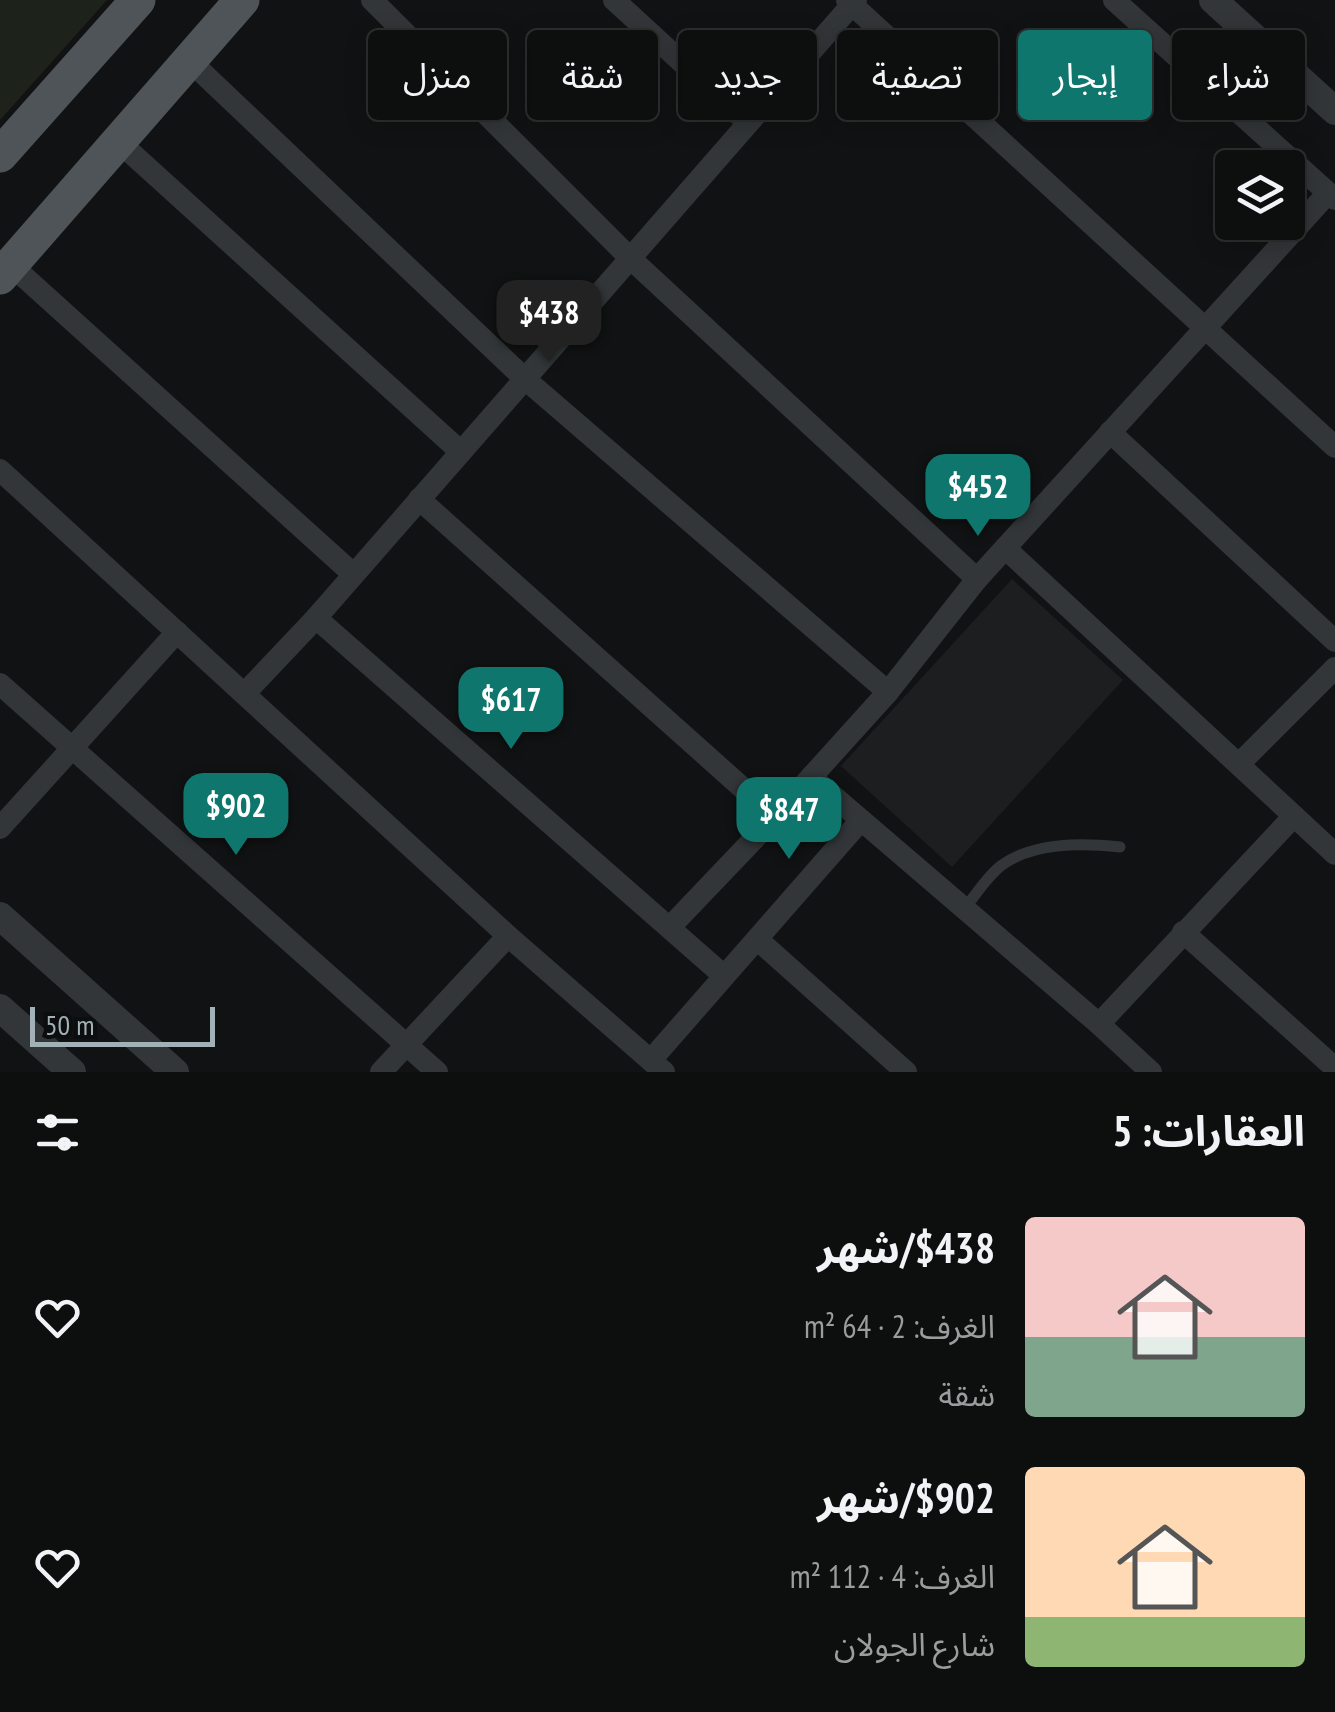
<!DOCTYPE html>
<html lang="ar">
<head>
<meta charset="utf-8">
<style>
  :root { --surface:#0d0e0e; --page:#1b1c1c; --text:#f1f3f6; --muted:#9a9c9e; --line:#2d2e2e; --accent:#0f766e }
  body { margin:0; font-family:"PT Sans Narrow","Noto Sans Arabic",sans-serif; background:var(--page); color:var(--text); direction:rtl; height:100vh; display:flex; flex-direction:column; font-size:38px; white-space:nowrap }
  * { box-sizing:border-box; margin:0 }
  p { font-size:32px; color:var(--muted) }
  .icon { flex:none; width:55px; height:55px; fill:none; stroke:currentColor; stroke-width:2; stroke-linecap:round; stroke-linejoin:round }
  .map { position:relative; height:1072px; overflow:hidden; direction:ltr }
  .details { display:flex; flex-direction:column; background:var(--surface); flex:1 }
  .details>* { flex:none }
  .guide { position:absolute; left:30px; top:30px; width:1275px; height:90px; direction:rtl; display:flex; gap:20px }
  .fabs { position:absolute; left:1215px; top:150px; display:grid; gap:20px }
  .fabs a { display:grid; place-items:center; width:90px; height:90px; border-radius:10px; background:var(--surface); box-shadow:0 5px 25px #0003,0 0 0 2px var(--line); font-size:50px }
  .scale { position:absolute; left:30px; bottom:25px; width:185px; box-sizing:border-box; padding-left:10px; border:5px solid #a1b1b5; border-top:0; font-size:28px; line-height:35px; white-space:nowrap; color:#a1b1b5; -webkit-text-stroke:8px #0c0d0e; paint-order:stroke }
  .price { position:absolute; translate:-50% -85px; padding:0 22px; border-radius:20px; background:var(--accent); color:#fff; font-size:32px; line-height:65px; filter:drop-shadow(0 2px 5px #0008) }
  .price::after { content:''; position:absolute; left:50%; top:60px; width:30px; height:22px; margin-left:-15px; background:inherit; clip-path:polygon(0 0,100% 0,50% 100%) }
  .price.current { background:#222; color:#fff }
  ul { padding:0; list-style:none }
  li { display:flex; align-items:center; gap:30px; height:250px; padding:0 30px }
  li span { display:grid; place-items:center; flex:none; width:280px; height:200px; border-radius:10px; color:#555 }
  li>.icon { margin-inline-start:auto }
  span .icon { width:120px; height:120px; fill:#fffc; stroke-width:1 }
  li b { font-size:42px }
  h2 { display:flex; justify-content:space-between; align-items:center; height:120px; padding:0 30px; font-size:42px }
  .pill { padding:0 35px; border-radius:10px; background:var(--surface); box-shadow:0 5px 25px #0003,0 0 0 2px var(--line); font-size:35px; line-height:90px }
  .pill.current { background:var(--accent); color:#fff }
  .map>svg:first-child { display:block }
  .built { fill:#1d1e20 }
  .green { fill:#1d231b }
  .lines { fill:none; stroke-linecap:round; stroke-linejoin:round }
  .service { stroke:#323638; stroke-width:11 }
  .minor { stroke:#323638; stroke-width:22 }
  .tertiary { stroke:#323638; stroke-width:28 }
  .primary { stroke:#4e5457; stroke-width:35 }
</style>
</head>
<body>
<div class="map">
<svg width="1335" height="1072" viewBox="0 0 1335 1072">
  <rect width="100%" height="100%" fill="#111213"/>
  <path class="built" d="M 1012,579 L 1123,680 L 952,867 L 841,766 Z"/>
  <path class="green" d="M 0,0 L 107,0 L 0,120 Z"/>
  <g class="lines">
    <path class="service" d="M 964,909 C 976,895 987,876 1002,865 C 1034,842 1082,843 1120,847"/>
    <g class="minor">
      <path d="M 372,0 L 631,259 L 977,579"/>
      <path d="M 614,0 L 748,123"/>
      <path d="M 847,0 L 1335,447"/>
      <path d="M 1114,0 L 1335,199"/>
      <path d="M 190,61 L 525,379 L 888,692"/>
      <path d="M 118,141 L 461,452"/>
      <path d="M 11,265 L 352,573"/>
      <path d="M 1110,432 L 1335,641"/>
      <path d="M 0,470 L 508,936 L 664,1072"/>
      <path d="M 419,499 L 775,817"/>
      <path d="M 1005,548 L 1335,854"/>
      <path d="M 316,618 L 723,975"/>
      <path d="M 0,684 L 437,1072"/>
      <path d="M 246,692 L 316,618 L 856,0"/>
      <path d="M 1239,764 L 1335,668"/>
      <path d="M 811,777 L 1099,1024 L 1151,1072"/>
      <path d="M 0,828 L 177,632"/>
      <path d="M 671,926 L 775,817 L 888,692 L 977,579 L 1328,193"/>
      <path d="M 1183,932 L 1335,1068"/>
      <path d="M 757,939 L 906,1072"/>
      <path d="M 1099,1024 L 1294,816"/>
      <path d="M 651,1060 L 861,820"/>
      <path d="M 381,1072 L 508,936"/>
    </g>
    <g class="tertiary">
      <path d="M 1213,0 L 1335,111"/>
      <path d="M 0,916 L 175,1072"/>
      <path d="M 0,1008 L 72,1072"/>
    </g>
    <g class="primary">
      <path d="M 0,155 L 138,0"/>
      <path d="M 0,277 L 242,0"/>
    </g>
  </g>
</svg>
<div class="fabs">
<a><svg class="icon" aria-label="layers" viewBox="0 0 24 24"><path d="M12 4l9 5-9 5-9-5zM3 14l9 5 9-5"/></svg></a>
</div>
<div class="scale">50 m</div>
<b class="price current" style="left:549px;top:365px">$438</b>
<b class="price" style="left:978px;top:539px">$452</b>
<b class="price" style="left:511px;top:752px">$617</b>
<b class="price" style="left:236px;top:858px">$902</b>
<b class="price" style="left:789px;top:862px">$847</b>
<div class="guide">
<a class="pill">شراء</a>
<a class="pill current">إيجار</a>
<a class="pill">تصفية</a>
<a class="pill">جديد</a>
<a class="pill">شقة</a>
<a class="pill">منزل</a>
</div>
</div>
<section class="details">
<h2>العقارات: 5<svg class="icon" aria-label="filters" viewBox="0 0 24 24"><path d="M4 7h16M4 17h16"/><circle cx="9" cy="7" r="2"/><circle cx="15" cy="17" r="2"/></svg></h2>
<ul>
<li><span style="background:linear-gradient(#f6c9c9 60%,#7fa58c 0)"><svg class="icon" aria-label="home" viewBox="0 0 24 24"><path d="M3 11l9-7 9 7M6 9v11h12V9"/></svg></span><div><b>$438/شهر</b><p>الغرف: 2 · 64 m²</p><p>شقة</p></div><svg class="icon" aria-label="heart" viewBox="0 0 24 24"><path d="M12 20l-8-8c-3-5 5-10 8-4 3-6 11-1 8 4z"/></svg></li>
<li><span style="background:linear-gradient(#ffd9b3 75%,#8fb573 0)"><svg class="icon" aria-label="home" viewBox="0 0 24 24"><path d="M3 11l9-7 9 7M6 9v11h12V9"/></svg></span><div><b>$902/شهر</b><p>الغرف: 4 · 112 m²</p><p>شارع الجولان</p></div><svg class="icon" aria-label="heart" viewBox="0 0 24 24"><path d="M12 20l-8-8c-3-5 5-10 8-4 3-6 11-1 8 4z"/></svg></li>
</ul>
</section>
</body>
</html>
